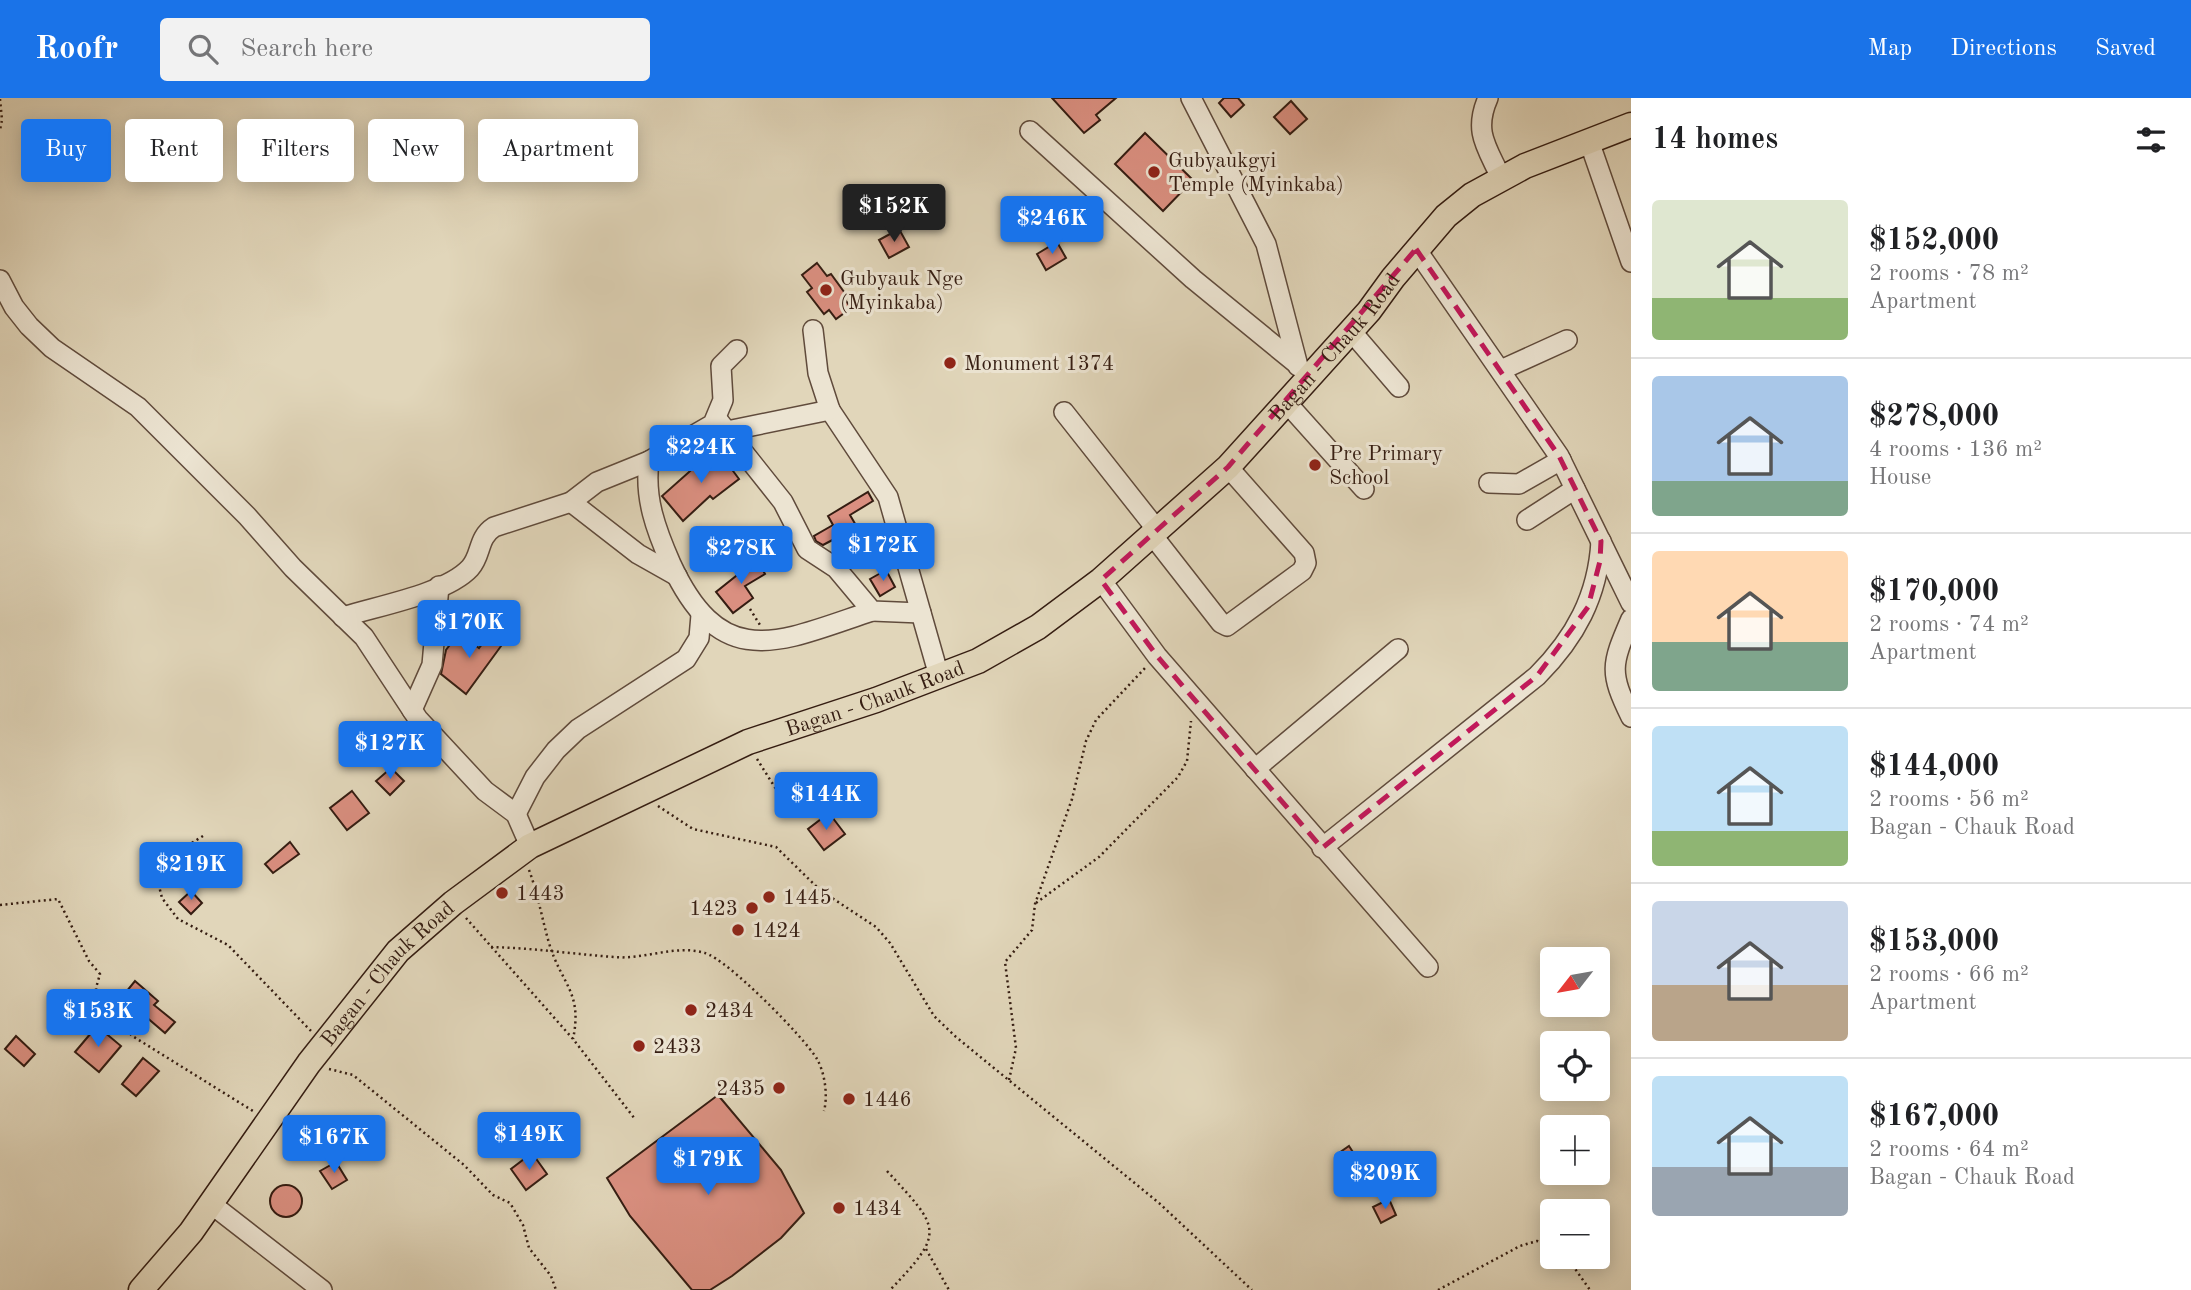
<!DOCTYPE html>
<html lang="en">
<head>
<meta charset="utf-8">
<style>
  :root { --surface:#fff; --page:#f2f2f2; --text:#202124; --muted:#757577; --line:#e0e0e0; --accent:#1a73e8 }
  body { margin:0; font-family:"Old Standard TT",serif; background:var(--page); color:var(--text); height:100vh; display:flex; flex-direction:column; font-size:26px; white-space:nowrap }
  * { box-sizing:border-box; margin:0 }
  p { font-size:23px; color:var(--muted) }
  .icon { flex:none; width:38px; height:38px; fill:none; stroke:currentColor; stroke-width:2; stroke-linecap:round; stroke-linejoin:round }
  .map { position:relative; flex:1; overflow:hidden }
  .side { display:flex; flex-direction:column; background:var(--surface); width:560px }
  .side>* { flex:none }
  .guide { position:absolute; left:21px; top:21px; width:665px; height:63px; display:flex; gap:14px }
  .needle { width:46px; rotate:239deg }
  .buttons { position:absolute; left:1540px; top:849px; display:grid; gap:14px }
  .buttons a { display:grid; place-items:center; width:70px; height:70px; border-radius:7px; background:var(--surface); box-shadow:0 4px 18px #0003; font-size:35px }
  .price { position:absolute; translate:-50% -60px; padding:0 16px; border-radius:7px; background:var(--accent); color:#fff; font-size:23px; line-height:46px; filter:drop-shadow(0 2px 4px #0008) }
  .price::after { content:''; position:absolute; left:50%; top:42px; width:21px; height:16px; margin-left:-10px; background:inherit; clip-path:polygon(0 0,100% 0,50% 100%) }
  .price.active { background:#222; color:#fff }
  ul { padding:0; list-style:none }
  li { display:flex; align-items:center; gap:21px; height:175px; padding:0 21px }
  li+li { border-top:2px solid var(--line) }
  li span { display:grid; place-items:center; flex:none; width:196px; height:140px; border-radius:7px; color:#555 }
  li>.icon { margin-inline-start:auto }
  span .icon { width:84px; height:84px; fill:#fffc; stroke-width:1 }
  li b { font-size:30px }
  h2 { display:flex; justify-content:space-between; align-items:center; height:84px; padding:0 21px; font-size:30px }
  .tag { padding:0 24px; border-radius:7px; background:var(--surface); box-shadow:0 4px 18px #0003; font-size:24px; line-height:63px }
  .tag.active { background:var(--accent); color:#fff }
  header { display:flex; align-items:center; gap:42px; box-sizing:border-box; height:98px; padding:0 35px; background:var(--accent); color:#fff }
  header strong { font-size:33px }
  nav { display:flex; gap:38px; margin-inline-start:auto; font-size:24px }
  .search { width:490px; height:63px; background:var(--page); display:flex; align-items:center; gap:18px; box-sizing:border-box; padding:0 24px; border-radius:7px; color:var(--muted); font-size:26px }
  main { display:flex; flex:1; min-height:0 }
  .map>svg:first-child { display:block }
  .building { fill:#da8f80; stroke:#351d12; stroke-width:2 }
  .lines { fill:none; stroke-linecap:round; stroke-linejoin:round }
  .minor-casing { stroke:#604b3c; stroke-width:22 }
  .major-casing { stroke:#351d12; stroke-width:27 }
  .path { stroke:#351d12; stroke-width:2.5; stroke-dasharray:2 3.5; stroke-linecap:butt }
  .minor { stroke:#ece4d2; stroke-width:19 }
  .major { stroke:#e1d6ba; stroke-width:24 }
  .marked { fill:none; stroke:#c2185b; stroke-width:5; stroke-dasharray:14 9; stroke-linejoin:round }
  .poi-dot { fill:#8f2418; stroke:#ece4d2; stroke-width:2.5 }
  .labels { text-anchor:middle; stroke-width:6; stroke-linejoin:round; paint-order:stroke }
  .poi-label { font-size:21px; fill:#351d12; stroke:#ece4d2; text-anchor:start }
  .street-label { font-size:21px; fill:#351d12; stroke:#ece4d2 }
</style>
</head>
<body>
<header>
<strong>Roofr</strong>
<div class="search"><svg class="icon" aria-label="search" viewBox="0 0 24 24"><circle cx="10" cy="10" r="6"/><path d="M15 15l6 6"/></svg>Search here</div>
<nav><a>Map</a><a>Directions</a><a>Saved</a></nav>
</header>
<main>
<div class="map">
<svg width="1631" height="1192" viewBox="0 0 1631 1192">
  <rect width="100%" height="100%" fill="#e1d6ba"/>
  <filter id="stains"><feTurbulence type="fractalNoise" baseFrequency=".00286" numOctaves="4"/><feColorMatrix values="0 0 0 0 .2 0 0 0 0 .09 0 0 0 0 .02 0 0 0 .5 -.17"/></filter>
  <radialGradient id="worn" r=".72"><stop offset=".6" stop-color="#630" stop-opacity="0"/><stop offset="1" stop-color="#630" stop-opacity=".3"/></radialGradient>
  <g class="building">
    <path d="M 1052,0 L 1116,0 L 1096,17 L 1100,22 L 1084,35 Z"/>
    <path d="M 1224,0 L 1238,0 L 1244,7 L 1231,19 L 1219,5 Z"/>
    <path d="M 1291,3 L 1307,21 L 1290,36 L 1274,19 Z"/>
    <path d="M 1145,35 L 1193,82 L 1163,113 L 1115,66 Z"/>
    <path d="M 899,131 L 909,149 L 889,160 L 879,142 Z"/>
    <path d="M 1057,144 L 1066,160 L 1046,172 L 1037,156 Z"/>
    <path d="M 817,165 L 827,178 L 831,176 L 847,198 L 844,200 L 851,210 L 836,221 L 829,212 L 824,216 L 807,194 L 812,190 L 802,177 Z"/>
    <path d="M 716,350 L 739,381 L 713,401 L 710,398 L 683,423 L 662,398 Z"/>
    <path d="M 868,394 L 873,403 L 850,417 L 857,429 L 823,447 L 816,443 L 814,438 L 833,427 L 828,418 Z"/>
    <path d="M 756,460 L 765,476 L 745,488 L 753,500 L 733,515 L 716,494 L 746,470 L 744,466 Z"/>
    <path d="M 886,472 L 895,489 L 880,498 L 870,481 Z"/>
    <path d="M 492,533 L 504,544 L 466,596 L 441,576 L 446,552 L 459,535 L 479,550 Z"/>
    <path d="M 391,670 L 404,683 L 390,697 L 376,683 Z"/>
    <path d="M 352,693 L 369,715 L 347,732 L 330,710 Z"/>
    <path d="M 829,715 L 845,736 L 824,752 L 808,731 Z"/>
    <path d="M 290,744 L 299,756 L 273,775 L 265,766 Z"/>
    <path d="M 215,758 L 233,775 L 223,786 L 205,769 Z"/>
    <path d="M 191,793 L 202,805 L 191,816 L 179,804 Z"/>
    <path d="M 135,883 L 158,903 L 154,907 L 175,924 L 165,935 L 145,918 L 140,924 L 117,905 Z"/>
    <path d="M 97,928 L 121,948 L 99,974 L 75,954 Z"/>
    <path d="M 16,938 L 35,956 L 24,968 L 5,951 Z"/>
    <path d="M 143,960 L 159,973 L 136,998 L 122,986 Z"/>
    <path d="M 718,997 L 781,1072 L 804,1115 L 781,1140 L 732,1178 L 710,1192 L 692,1192 L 630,1118 L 607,1080 Z"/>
    <path d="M 1349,1048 L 1358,1062 L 1362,1059 L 1376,1081 L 1355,1094 L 1336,1057 Z"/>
    <path d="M 532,1055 L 547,1076 L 526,1092 L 511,1071 Z"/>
    <path d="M 336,1064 L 347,1082 L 332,1091 L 320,1073 Z"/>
    <circle cx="286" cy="1103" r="16"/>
    <path d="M 1389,1101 L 1396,1117 L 1381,1125 L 1373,1109 Z"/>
  </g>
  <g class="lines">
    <defs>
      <g id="minor">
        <path d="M 1191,0 L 1266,146 L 1298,268"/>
        <path d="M 1488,0 C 1473,34 1487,49 1501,80"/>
        <path d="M 1030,33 L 1193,181 L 1297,266"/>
        <path d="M 1589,43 L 1631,164"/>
        <path d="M 1416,151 L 1559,358 L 1631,505"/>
        <path d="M 0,182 L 14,209 L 29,228 L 52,250 L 138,309 L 247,418 L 293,470 L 364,539 L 418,621 L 485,693 L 516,716 L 530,748"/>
        <path d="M 813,232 L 818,275 L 830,312 L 888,399 L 939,578"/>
        <path d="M 1351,233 L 1399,289"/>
        <path d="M 1501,272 L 1567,242"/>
        <path d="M 1286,304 L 1364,391"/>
        <path d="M 1064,314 L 1158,433"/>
        <path d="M 717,321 L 783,404 L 807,451 L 836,470 L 872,513 L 921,515"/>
        <path d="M 727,333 L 830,312"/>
        <path d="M 649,363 C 644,400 656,432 671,466 C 722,576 779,544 872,513"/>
        <path d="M 1489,385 L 1519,386 L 1561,362"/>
        <path d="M 571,404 L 638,456 L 677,478"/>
        <path d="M 1527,422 L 1575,391"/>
        <path d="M 1153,438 L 1221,525 L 1227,528 L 1302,473 L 1306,465 L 1304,455 L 1228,369"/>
        <path d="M 1101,482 L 1157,558 L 1428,869"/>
        <path d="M 343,519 C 377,508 446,496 470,470 C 482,457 477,440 494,429 L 571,404 L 597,384 L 649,363 L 713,326 L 723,302 L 721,268 L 737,252"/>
        <path d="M 1631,521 C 1611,567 1609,574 1631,619"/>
        <path d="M 412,612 L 432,567 L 439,488"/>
        <path d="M 1255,671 L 1398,551"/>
        <path d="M 516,716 L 535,679 L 556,652 L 578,631 L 686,561 L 699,540 L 701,517"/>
        <path d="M 1322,750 L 1537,578 C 1575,540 1598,498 1601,443"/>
        <path d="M 210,1105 L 322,1192"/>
      </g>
      <g id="major">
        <path id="s1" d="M 141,1192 L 191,1134 L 309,965 L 398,853 L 453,805 L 530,748 L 748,644 L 876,602 L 978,563 L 1038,529 L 1101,482 L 1228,369 L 1369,213 L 1393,180 L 1446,118 L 1472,97 L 1525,68 L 1631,27"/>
      </g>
    </defs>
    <use href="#minor" class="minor-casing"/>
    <use href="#major" class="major-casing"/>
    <g class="path">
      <path d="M 0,1 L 2,22 L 0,32"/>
      <path d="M 750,511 L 760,527"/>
      <path d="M 757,661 L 781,699 L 801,719"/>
      <path d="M 360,667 L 405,632"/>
      <path d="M 658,708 L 693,731 L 776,749 L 820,792 L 876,829 L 890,845 L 934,918 L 956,939 L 1159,1105 L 1252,1192"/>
      <path d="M 203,738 L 174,756 L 158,771 L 157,780 L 162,800 L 178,821 L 228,847 L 311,933"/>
      <path d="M 529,772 C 538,796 542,821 549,845 C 561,886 583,894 573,941"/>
      <path d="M 1036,805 L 1099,759 L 1178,679 L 1187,663 L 1191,623"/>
      <path d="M 0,807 L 58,801 L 89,863 L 100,876 L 96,890 L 98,909 L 134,939 L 253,1013"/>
      <path d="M 466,820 L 573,941 L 635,1021"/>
      <path d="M 491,849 C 533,850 573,856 614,859 C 644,862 676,846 705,855 C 727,861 804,939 817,961 C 825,975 828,998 824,1013"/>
      <path d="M 329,971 L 353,977 L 464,1067 L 493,1097 L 510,1105 L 523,1127 L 529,1150 L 551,1178 L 556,1192"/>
      <path d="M 1009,982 L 1016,950 L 1005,864 L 1032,832 L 1035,806 L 1072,701 L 1086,643 L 1096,622 L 1146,569"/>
      <path d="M 887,1073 C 939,1130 947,1133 890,1192"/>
      <path d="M 926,1151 L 949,1192"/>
      <path d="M 1566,1158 L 1590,1192"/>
      <path d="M 1438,1192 L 1520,1148 L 1537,1143 L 1552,1149"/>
    </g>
    <use href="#minor" class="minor"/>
    <use href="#major" class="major"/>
  </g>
  <path class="marked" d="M 1416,151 L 1559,358 L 1601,443 L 1600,463 L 1588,509 L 1537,578 L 1322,750 L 1157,558 L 1101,482 L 1228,369 Z"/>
  <g class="poi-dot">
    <circle cx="1154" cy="74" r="7"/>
    <circle cx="826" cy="192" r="7"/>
    <circle cx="950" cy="265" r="7"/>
    <circle cx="1315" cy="367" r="7"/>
    <circle cx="502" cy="795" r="7"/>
    <circle cx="769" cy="799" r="7"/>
    <circle cx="752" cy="810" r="7"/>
    <circle cx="738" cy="832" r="7"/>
    <circle cx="691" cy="912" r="7"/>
    <circle cx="639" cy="948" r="7"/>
    <circle cx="779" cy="990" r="7"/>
    <circle cx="849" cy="1001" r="7"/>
    <circle cx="839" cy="1110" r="7"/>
  </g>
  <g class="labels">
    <g class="poi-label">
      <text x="1168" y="69">Gubyaukgyi<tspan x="1168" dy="24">Temple (Myinkaba)</tspan></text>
      <text x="840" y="187">Gubyauk Nge<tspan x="840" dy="24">(Myinkaba)</tspan></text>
      <text x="964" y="272">Monument 1374</text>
      <text x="1329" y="362">Pre Primary<tspan x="1329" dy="24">School</tspan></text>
      <text x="516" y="802">1443</text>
      <text x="783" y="806">1445</text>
      <text x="738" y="817" text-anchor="end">1423</text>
      <text x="752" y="839">1424</text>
      <text x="705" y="919">2434</text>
      <text x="653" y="955">2433</text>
      <text x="765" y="997" text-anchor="end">2435</text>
      <text x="863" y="1008">1446</text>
      <text x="853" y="1117">1434</text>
    </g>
    <g class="street-label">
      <text dy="7" stroke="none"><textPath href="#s1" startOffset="1558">Bagan - Chauk Road</textPath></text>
      <text dy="7" stroke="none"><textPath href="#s1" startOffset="970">Bagan - Chauk Road</textPath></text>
      <text dy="7" stroke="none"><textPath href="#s1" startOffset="402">Bagan - Chauk Road</textPath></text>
    </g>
  </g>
  <rect width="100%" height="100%" filter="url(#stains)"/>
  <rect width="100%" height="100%" fill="url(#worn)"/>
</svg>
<div class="buttons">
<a><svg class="needle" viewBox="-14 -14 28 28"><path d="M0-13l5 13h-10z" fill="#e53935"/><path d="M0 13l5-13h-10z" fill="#757577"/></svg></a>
<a><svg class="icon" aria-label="locate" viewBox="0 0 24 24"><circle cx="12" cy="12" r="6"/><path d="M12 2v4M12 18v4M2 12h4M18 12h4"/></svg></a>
<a>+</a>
<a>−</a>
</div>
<b class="price active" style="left:894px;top:146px">$152K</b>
<b class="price" style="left:1052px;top:158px">$246K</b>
<b class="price" style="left:701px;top:387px">$224K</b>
<b class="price" style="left:883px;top:485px">$172K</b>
<b class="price" style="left:741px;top:488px">$278K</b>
<b class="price" style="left:469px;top:562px">$170K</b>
<b class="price" style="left:390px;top:683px">$127K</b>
<b class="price" style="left:826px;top:734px">$144K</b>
<b class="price" style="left:191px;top:804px">$219K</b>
<b class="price" style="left:98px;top:951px">$153K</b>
<b class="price" style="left:529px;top:1074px">$149K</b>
<b class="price" style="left:334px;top:1077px">$167K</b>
<b class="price" style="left:708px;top:1099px">$179K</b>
<b class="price" style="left:1385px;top:1113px">$209K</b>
<div class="guide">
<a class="tag active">Buy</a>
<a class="tag">Rent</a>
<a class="tag">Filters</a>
<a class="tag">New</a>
<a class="tag">Apartment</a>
</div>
</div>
<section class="side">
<h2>14 homes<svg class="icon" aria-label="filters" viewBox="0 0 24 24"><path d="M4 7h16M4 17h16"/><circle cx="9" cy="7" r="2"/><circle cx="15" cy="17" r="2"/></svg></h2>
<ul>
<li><span style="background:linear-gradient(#dfe7d0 70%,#8fb573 0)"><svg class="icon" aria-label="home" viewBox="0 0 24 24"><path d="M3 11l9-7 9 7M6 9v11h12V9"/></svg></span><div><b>$152,000</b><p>2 rooms · 78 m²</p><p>Apartment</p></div></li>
<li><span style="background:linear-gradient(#a9c7e8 75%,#7fa58c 0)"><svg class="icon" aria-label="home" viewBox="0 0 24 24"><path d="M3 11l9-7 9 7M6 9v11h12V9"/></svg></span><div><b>$278,000</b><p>4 rooms · 136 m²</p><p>House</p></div></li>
<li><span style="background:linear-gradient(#ffd9b3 65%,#7fa58c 0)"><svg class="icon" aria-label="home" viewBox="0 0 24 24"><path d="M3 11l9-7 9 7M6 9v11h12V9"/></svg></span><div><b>$170,000</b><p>2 rooms · 74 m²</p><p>Apartment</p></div></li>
<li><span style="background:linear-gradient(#bfe0f5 75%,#8fb573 0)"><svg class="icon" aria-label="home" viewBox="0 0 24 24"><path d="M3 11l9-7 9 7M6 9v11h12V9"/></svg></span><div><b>$144,000</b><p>2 rooms · 56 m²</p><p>Bagan - Chauk Road</p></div></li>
<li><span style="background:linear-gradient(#c9d6e8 60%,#b9a48a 0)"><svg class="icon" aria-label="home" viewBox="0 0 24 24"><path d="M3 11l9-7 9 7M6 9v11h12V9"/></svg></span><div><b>$153,000</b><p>2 rooms · 66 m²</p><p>Apartment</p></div></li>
<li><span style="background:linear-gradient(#bfe0f5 65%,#9aa5b1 0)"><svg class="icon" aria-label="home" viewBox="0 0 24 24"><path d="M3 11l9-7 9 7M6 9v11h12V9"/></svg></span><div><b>$167,000</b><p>2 rooms · 64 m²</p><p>Bagan - Chauk Road</p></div></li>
</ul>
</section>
</main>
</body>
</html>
